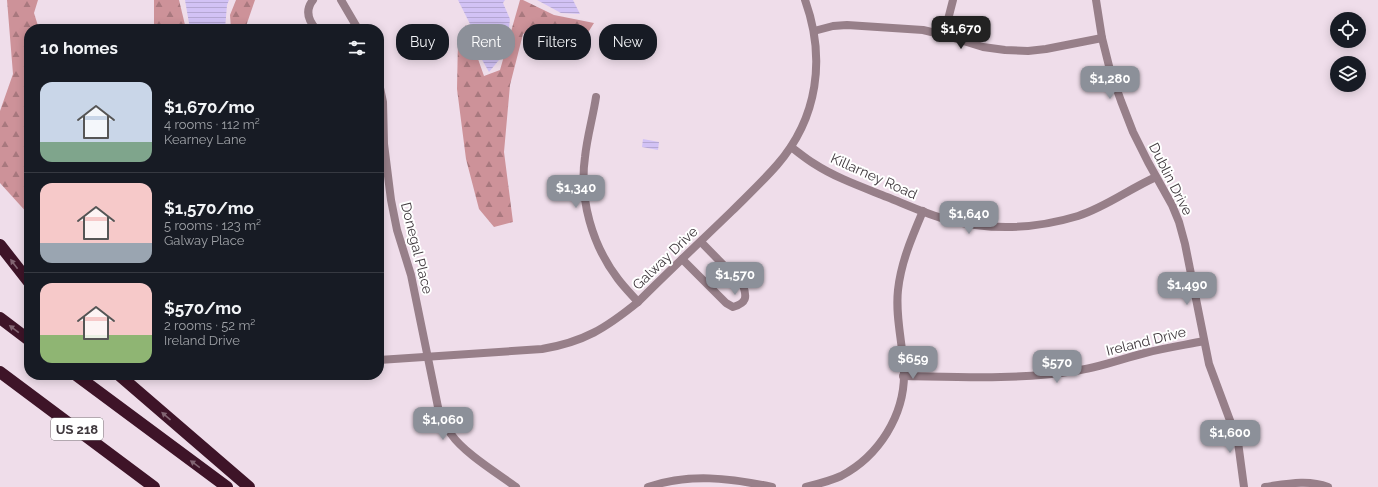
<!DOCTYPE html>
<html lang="en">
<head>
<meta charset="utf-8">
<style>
  :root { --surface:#171b24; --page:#20242c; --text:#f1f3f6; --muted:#9ea1a6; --line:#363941; --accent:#8c9099 }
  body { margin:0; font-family:Raleway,sans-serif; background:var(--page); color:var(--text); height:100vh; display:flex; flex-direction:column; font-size:15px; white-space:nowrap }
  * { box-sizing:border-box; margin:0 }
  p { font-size:13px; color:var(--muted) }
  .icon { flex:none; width:22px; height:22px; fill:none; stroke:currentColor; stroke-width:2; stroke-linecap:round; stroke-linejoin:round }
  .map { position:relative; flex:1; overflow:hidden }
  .sheet { position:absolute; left:24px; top:24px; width:360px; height:356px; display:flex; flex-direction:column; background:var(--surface); border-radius:16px; box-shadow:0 2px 10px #0003 }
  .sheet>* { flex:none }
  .guide { position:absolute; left:396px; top:24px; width:380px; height:36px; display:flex; gap:8px }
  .tools { position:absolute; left:1330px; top:12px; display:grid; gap:8px }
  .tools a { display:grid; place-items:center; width:36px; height:36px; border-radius:50%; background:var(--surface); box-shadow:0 2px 10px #0003; font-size:20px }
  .price { position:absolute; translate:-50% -34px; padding:0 9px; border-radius:8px; background:var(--accent); color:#fff; font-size:13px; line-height:26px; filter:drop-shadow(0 1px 2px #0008) }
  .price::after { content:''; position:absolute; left:50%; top:24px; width:12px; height:9px; margin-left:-6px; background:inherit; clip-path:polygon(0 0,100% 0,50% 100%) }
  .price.on { background:#222; color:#fff }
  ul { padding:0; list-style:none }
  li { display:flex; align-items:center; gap:12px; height:100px; padding:0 16px }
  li+li { border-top:1px solid var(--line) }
  li span { display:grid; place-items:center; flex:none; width:112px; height:80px; border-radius:12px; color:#555 }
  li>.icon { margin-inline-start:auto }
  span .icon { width:48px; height:48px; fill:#fffc; stroke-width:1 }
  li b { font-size:17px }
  h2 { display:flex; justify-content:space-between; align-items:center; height:48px; padding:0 16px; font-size:17px }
  .pill { padding:0 14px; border-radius:16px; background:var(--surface); box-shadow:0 2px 10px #0003; font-size:14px; line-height:36px }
  .pill.on { background:var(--accent); color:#fff }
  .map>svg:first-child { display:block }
  .forest { fill:url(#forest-firs) }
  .water { fill:url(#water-rules) }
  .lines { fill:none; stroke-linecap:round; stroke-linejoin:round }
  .minor { stroke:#977f89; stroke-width:8 }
  .motorway { stroke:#3e1428; stroke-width:12 }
  .oneway { fill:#826673 }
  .labels { text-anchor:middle; stroke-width:4; stroke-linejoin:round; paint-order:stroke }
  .shield { fill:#fff; stroke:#797477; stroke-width:1 }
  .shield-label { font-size:13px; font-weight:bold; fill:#3f383d }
  .street-label { font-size:14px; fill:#3f383d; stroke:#fff }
</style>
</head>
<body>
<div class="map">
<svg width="1378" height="487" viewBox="0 0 1378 487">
  <defs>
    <pattern id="forest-firs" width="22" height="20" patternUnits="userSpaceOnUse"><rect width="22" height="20" fill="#cd9299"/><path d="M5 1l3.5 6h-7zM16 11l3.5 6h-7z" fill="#a8787e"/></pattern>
    <pattern id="water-rules" width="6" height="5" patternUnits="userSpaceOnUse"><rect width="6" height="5" fill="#d2c2f5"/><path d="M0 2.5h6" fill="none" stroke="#b5a7d3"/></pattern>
  </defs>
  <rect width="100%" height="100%" fill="#efddea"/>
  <g class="forest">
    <path d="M 7,0 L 38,0 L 34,13 L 39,29 L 29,29 L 29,215 L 0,183 L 0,111 L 13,74 Z"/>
    <path d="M 154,0 L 179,0 L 186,29 L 154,29 Z"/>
    <path d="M 236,0 L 255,0 L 245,29 L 231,29 L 230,15 Z"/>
    <path d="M 520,0 L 523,0 L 554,15 L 594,23 L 582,42 L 542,24 L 523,34 L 510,85 L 504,152 L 513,222 L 494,227 L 479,209 L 466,159 L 457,89 L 458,39 L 466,25 L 484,76 L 500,70 Z"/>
  </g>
  <g class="water">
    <path d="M 185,0 L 229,0 L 227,5 L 225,29 L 190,29 Z"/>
    <path d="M 458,0 L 505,0 L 503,3 L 510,19 L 508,36 L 499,60 L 489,72 L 481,58 L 472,28 Z"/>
    <path d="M 537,0 L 573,0 L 580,14 L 561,13 Z"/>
    <path d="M 643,139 L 659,142 L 658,150 L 642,147 Z"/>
  </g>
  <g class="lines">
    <g class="minor">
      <path d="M 313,0 C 305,10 308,20 316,29"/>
      <path d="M 341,0 L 358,29"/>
      <path d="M 1096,0 L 1102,38 L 1110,70 L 1121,101 L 1133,132 L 1148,162 L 1172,205 L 1179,222 L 1185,244 L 1209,364 L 1238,442 L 1244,487"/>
      <path d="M 814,31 L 833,26 L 847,25 L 923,30 L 944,35 L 983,47 L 1005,50 L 1028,51 L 1046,49 L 1102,38"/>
      <path d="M 944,35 L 953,0"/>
      <path d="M 379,83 L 383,102 L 384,144 L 391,200 L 397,230 L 411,275 L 439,412 C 442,419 446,427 451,434 C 464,453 497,473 516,487"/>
      <path d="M 596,97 C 593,117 587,137 585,157 C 579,199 592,245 618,279 C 624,287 631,294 638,302"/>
      <path d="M 791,147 C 798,152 805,158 813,163 C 836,178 862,187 887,197 C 907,205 928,215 949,220 C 993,231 1035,229 1078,216 C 1106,207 1129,189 1156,177"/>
      <path d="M 682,259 L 726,303 L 733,307 C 747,303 747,297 743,285 L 701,242"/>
      <path d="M 379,360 L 542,349 C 584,342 606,328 638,302 C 669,271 701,241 732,211 C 747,196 763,181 777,165 C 818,118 826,58 805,0"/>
      <path d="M 903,376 C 960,377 1017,380 1074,371 C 1098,368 1121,359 1145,353 C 1164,348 1184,345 1204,341"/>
      <path d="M 648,487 C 689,473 730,478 772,487"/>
      <path d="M 806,487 C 818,484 830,481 841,476 C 879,456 905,415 904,372 C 903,344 895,317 898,290 C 901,262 912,237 923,211"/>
      <path d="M 1265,487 C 1286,484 1308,479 1328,487"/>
    </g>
    <g class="motorway">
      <path d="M 0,245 L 29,282"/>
      <path d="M 0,318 L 29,340"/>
      <path d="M 0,372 L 154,487"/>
      <path d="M 76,375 L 227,487"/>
      <path d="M 119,375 L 249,487"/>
    </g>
  </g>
  <defs><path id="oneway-solid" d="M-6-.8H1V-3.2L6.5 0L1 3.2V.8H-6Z"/></defs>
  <g class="oneway">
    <use href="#oneway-solid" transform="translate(14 264) rotate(-127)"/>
    <use href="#oneway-solid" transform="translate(14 329) rotate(-143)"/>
    <use href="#oneway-solid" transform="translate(166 416) rotate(-139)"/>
    <use href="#oneway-solid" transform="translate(195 464) rotate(-144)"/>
  </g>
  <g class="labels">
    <rect class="shield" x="51" y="418" width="52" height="22" rx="3"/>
    <g class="shield-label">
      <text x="77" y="434">US 218</text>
    </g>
    <g class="street-label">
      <text transform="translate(874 176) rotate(24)" y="5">Killarney Road</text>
      <text transform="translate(1171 179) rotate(63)" y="5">Dublin Drive</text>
      <text transform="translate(417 248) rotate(76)" y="5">Donegal Place</text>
      <text transform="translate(665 258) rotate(-44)" y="5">Galway Drive</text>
      <text transform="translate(1146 341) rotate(-14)" y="5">Ireland Drive</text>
    </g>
  </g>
</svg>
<div class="tools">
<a><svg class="icon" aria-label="locate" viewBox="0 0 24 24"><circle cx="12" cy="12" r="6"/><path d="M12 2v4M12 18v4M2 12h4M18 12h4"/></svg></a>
<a><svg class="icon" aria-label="layers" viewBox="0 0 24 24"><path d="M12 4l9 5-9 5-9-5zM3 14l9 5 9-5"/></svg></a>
</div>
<b class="price on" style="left:961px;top:50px">$1,670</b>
<b class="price" style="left:1110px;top:100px">$1,280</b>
<b class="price" style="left:576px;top:209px">$1,340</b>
<b class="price" style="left:969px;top:235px">$1,640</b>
<b class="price" style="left:735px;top:296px">$1,570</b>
<b class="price" style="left:1187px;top:306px">$1,490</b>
<b class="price" style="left:913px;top:380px">$659</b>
<b class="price" style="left:1057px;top:384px">$570</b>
<b class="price" style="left:443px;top:441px">$1,060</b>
<b class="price" style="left:1230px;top:454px">$1,600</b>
<div class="guide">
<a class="pill">Buy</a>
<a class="pill on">Rent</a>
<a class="pill">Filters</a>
<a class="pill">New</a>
</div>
<section class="sheet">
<h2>10 homes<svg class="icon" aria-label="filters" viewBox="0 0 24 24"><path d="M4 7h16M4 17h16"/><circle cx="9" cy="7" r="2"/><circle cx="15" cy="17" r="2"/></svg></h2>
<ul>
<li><span style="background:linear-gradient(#c9d6e8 75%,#7fa58c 0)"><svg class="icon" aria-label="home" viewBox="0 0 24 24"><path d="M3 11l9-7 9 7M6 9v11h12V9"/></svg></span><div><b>$1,670/mo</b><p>4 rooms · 112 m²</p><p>Kearney Lane</p></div></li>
<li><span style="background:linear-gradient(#f6c9c9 75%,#9aa5b1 0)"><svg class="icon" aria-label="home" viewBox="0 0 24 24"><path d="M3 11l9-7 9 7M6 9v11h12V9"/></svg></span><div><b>$1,570/mo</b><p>5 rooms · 123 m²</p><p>Galway Place</p></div></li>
<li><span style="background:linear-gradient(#f6c9c9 65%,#8fb573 0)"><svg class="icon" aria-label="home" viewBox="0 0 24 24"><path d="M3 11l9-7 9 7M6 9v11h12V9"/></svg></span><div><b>$570/mo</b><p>2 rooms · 52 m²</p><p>Ireland Drive</p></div></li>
</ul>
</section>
</div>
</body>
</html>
